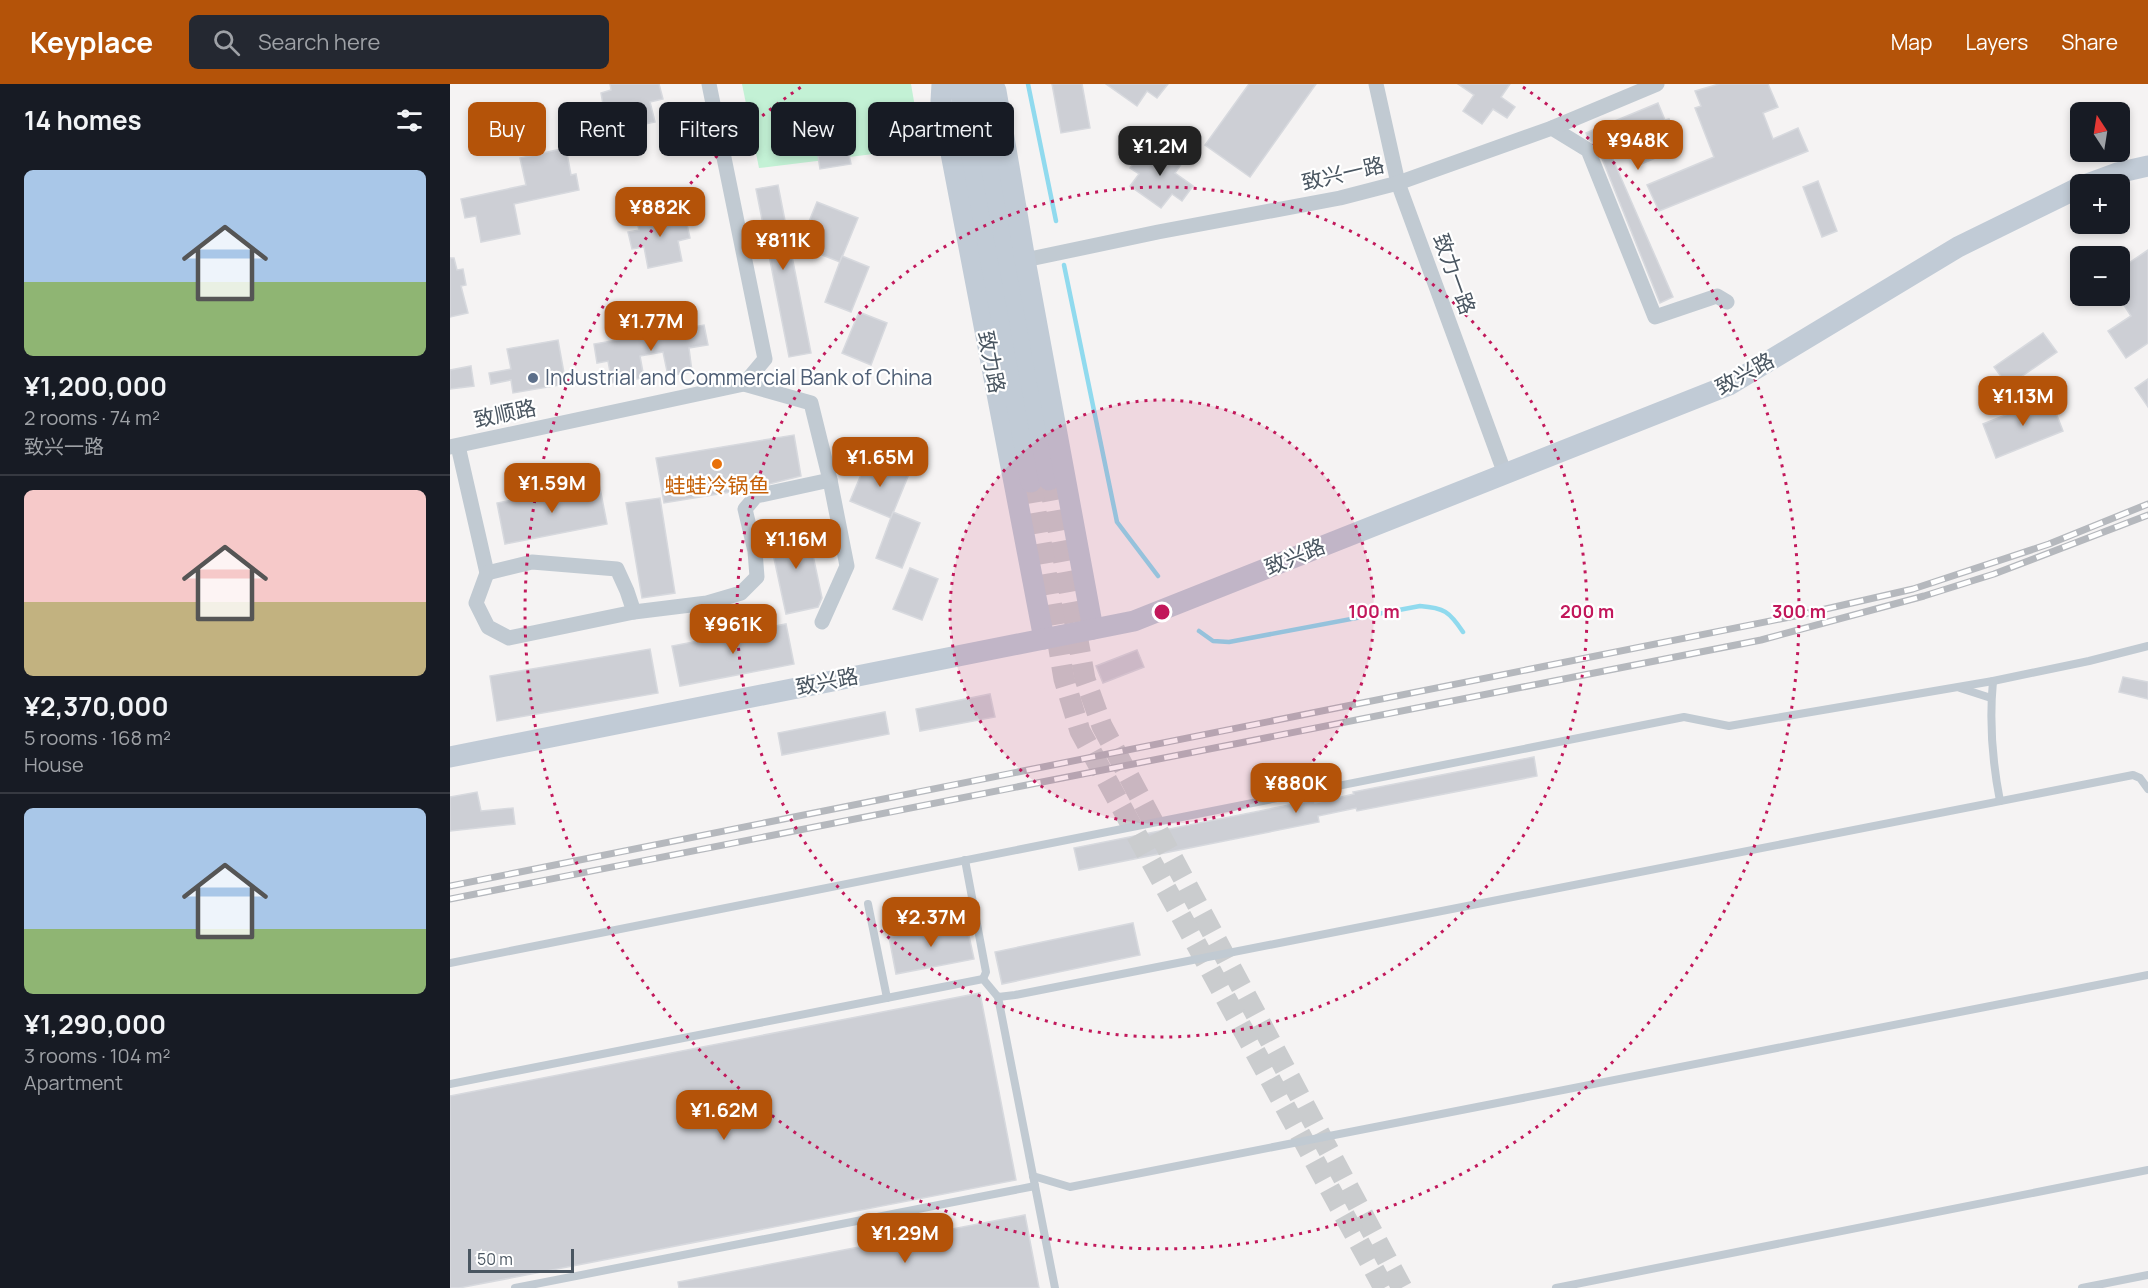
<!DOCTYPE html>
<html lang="en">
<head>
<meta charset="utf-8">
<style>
  :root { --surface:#171b24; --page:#242831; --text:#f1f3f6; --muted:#9ea1a6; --line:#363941; --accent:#b45309 }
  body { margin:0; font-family:Manrope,"Noto Sans SC",sans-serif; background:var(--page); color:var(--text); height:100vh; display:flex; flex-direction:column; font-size:22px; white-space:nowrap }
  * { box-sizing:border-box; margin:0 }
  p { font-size:20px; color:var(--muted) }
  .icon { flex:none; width:33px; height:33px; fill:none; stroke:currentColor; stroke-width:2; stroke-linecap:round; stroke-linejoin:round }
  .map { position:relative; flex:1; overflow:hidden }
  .side { display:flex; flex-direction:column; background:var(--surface); width:450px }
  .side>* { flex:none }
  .hud { position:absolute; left:18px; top:18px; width:570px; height:54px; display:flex; gap:12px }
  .needle { width:39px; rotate:348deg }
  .buttons { position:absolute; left:1620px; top:18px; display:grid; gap:12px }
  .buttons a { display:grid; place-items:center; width:60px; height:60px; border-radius:9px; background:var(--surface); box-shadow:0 3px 9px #0003; font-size:30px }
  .scale { position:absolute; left:18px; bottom:15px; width:106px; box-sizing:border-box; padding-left:6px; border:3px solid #4a5661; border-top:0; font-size:16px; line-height:21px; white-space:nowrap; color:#4a5661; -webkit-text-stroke:4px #fff; paint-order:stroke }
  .price { position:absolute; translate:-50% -51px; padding:0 14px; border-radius:12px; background:var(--accent); color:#fff; font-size:20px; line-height:39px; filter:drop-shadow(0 2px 3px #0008) }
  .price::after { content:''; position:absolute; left:50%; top:36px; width:18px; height:14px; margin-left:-9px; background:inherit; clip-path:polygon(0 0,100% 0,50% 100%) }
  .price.active { background:#222; color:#fff }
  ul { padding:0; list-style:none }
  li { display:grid; align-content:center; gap:12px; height:318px; padding:0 24px }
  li+li { border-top:2px solid var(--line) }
  li span { display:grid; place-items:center; height:186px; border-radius:9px; color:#555 }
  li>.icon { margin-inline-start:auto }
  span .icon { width:108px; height:108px; fill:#fffc; stroke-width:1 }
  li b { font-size:26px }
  h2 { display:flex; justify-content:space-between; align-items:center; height:72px; padding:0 24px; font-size:26px }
  .tag { padding:0 21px; border-radius:9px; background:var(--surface); box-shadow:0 3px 9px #0003; font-size:21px; line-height:54px }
  .tag.active { background:var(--accent); color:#fff }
  header { display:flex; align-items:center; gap:36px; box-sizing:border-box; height:84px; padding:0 30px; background:var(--accent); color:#fff }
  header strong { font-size:28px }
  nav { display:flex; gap:33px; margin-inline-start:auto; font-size:21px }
  .search { width:420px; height:54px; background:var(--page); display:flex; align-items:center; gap:15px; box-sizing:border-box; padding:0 21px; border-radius:9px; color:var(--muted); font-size:22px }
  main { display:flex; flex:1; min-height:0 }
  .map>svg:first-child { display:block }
  .green { fill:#c3f1d5 }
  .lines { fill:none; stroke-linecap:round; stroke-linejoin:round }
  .stream { stroke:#90daee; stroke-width:4.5 }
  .building { fill:#cdcfd5; stroke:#d7d9de; stroke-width:1.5 }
  .secondary-tunnel { stroke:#caccce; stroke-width:21; stroke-dasharray:21 10; stroke-linecap:butt }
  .lane { stroke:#c1cad2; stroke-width:8 }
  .street { stroke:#c1cad2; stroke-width:15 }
  .secondary { stroke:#c1cbd6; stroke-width:21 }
  .rail-casing { stroke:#b5b8bd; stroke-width:7 }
  .rail { stroke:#fff; stroke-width:4.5; stroke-dasharray:14; stroke-linecap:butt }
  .ring { fill:none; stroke:#c2185b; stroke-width:3; stroke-dasharray:3 6 }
  .service-dot { fill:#5c6f8a; stroke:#fff; stroke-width:2 }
  .food-dot { fill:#e8710a; stroke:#fff; stroke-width:2 }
  .labels { text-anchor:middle; stroke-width:4.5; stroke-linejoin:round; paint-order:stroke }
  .street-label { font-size:21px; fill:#4a5661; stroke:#fff }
  .service-label { font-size:21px; fill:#4e5e75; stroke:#fff; text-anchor:start }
  .food-label { font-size:21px; fill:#c56008; stroke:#fff }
  .centre { fill:#c2185b; stroke:#fff; stroke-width:3 }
  .ring-label { font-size:18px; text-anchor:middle; font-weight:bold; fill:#c2185b; stroke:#fff; stroke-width:4.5; stroke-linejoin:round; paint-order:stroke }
</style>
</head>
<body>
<header>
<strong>Keyplace</strong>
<div class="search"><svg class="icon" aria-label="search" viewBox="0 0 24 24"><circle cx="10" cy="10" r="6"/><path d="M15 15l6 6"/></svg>Search here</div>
<nav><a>Map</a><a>Layers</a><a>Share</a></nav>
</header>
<main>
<section class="side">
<h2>14 homes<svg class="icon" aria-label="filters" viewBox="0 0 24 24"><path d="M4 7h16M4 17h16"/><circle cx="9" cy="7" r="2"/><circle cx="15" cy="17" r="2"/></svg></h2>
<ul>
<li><span style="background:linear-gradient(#a9c7e8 60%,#8fb573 0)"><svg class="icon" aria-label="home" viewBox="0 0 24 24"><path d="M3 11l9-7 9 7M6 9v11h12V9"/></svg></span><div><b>¥1,200,000</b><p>2 rooms · 74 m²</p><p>致兴一路</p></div></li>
<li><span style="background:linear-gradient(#f6c9c9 60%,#c2b280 0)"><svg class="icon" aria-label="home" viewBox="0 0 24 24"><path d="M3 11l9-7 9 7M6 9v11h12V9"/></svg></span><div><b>¥2,370,000</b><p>5 rooms · 168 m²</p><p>House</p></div></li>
<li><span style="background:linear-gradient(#a9c7e8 65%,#8fb573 0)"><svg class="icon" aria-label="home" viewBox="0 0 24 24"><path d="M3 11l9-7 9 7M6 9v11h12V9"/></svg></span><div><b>¥1,290,000</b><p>3 rooms · 104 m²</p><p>Apartment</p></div></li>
</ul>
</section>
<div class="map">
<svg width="1698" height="1204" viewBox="0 0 1698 1204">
  <rect width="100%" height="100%" fill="#f5f3f3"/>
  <path class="green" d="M 292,0 L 461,0 L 472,64 L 309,84 Z"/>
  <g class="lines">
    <g class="stream">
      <path d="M 578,0 L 606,137"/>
      <path d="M 614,181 L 667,438 L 708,492"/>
      <path d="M 749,547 L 763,557 L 779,558 L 970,522 C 994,524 999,527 1013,548"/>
    </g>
  </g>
  <g class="building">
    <path d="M 160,0 L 209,0 L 213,15 L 200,18 L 205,38 L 171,45 L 166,24 L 154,26 L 151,9 L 161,6 Z"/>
    <path d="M 602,0 L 632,0 L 640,44 L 611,49 Z"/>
    <path d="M 656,0 L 718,0 L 707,14 L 697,7 L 687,22 Z"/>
    <path d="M 799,0 L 866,0 L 800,93 L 755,61 Z"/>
    <path d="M 1008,0 L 1060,0 L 1051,13 L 1065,23 L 1057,34 L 1043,25 L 1032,40 L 1013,27 L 1024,11 Z"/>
    <path d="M 1269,0 L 1318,0 L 1328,23 L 1313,29 L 1323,55 L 1348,44 L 1358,67 L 1209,127 L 1197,101 L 1264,73 L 1245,24 L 1251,22 L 1245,7 Z"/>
    <path d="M 1208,19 L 1215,36 L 1219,35 L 1231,63 L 1189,81 L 1181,62 L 1161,71 L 1223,213 L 1210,219 L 1147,62 L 1138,55 L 1136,49 Z"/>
    <path d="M 719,63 L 735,75 L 725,89 L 743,102 L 732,117 L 722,110 L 711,124 L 680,102 L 689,90 L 680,84 L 693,66 L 709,77 Z"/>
    <path d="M 116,64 L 121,91 L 126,90 L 129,106 L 64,120 L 70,150 L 31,158 L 26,132 L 15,134 L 11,115 L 76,101 L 70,74 Z"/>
    <path d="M 398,66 L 401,80 L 370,85 L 368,72 Z"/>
    <path d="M 1368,97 L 1387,147 L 1372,153 L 1353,103 Z"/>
    <path d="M 328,101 L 361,269 L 339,273 L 306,105 Z"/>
    <path d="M 367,118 L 408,134 L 390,178 L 349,162 Z"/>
    <path d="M 224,125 L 227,139 L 236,136 L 240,154 L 228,157 L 232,177 L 198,184 L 194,163 L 182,165 L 178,148 L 189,146 L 186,134 Z"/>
    <path d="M 1698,166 L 1698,259 L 1676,274 L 1658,247 L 1681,232 L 1670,215 L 1670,185 Z"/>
    <path d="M 392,172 L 419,183 L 401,228 L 375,218 Z"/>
    <path d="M 0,174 L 4,174 L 7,186 L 13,185 L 16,201 L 11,202 L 18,229 L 0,233 Z"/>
    <path d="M 409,228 L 437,239 L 421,281 L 392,269 Z"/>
    <path d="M 254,241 L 258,261 L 239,264 L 242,288 L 218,292 L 213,268 L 190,272 L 194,294 L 162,299 L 158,277 L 147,279 L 144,260 Z"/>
    <path d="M 1593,249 L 1607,268 L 1558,302 L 1544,283 Z"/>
    <path d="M 108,256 L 116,300 L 63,309 L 61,296 L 41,300 L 39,289 L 61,285 L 57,265 Z"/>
    <path d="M 21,282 L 24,302 L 0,305 L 0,286 Z"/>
    <path d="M 1698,295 L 1698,323 L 1685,304 Z"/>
    <path d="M 1600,313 L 1613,347 L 1546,374 L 1533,340 Z"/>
    <path d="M 344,351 L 351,392 L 299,405 L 214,419 L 206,374 Z"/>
    <path d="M 418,374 L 459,390 L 441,434 L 400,417 Z"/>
    <path d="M 149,399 L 157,440 L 55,460 L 47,419 Z"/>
    <path d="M 210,414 L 225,509 L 192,514 L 176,419 Z"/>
    <path d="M 443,428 L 470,439 L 452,484 L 426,474 Z"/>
    <path d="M 357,443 L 372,514 L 368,523 L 336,530 L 319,451 Z"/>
    <path d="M 460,484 L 488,495 L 472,536 L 443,525 Z"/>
    <path d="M 336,540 L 344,580 L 230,602 L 222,562 Z"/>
    <path d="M 200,565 L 208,609 L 47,637 L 40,592 Z"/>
    <path d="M 687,566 L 694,583 L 653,599 L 646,582 Z"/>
    <path d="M 1673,593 L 1698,598 L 1698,615 L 1669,608 Z"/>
    <path d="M 540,610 L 545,633 L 470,647 L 466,625 Z"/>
    <path d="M 435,628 L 439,650 L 332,671 L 328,649 Z"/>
    <path d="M 1084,673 L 1087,692 L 907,727 L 906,724 L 868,732 L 869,738 L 629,786 L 624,764 L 864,716 L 865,719 L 904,710 L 903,708 Z"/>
    <path d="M 27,708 L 31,727 L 63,724 L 65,740 L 0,747 L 0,713 Z"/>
    <path d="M 516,838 L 524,875 L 446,890 L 439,853 Z"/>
    <path d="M 683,839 L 690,871 L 552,900 L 545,868 Z"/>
    <path d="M 530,909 L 566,1096 L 9,1204 L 0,1204 L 0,1012 Z"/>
    <path d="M 575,1131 L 589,1204 L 229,1204 L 228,1198 Z"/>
  </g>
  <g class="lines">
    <g class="secondary-tunnel">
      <path d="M 599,396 L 635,595 L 652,642 L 952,1204"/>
      <path d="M 581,398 L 614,595 L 630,647 L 934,1204"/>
    </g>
    <g class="lane">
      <path d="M 1543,597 C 1539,639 1542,676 1550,717"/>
      <path d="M 1510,604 L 1541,614"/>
      <path d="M 515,776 L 536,888 L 533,895"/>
      <path d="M 418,820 L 437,914"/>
      <path d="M 0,879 L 1234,633 L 1279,642 L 1543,597 L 1639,577 L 1698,562"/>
      <path d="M 548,913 L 605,1204"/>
      <path d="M 0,1000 L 533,895 L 548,913 L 565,911 L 1683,691 L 1690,694 L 1698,705"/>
      <path d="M 583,1092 L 620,1103 L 1698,891"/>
      <path d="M 65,1204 L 585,1102"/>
      <path d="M 1106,1204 L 1698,1086"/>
      <path d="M 1632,1204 L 1698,1191"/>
    </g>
    <g class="street">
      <path d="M 259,0 L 315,275 L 294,300"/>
      <path d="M 926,0 L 948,99 L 1055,390"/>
      <path d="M 1102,44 L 1138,66 L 1205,233 L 1267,212 L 1277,218"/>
      <path d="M 575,176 L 708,148 L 890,114 L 948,99 L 1102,44 L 1207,0"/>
      <path d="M 8,362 L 37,489 L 82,478 L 167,485 L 177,507 L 184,528"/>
      <path d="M 0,363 L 294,300 L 361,319 L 380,396"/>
      <path d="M 37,489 L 26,519 L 38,543 L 59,554 L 184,528 L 257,519 L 291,509 L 307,493 L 305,467 L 295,425 L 306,412 L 380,396 L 397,482 L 372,538"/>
    </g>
    <g class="secondary">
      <path d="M 492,0 L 491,17 L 594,555"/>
      <path d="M 509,0 L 581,398"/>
      <path d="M 526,0 L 599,396"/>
      <path d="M 543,0 L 546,7 L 575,176 L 643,545"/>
      <path d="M 1637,100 L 1667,89 L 1698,82"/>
      <path d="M 0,673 L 684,537 L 1279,301 L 1508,163 L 1630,103"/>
    </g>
    <defs>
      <g id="rail">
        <path d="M 0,802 L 1345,532 L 1463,505 L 1599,460 L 1698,420"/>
        <path d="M 0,815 L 1311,556 L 1474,512 L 1544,490 L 1698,431"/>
      </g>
    </defs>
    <use href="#rail" class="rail-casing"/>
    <use href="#rail" class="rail"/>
  </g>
  <circle cx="712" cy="528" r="212" fill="#c2185b" fill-opacity=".12"/>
  <g class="ring">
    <circle cx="712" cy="528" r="212"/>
    <circle cx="712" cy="528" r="425"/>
    <path d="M1073 3A637 637 0 1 1 351 3"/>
  </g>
  <circle class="service-dot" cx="83" cy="294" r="6"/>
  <circle class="food-dot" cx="267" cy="380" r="6"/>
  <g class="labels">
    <g class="street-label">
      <text transform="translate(893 90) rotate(-13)" y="7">致兴一路</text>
      <text transform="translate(1004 190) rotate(70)" y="7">致力一路</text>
      <text transform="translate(541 278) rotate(79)" y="7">致力路</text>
      <text transform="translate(1295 290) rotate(-29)" y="7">致兴路</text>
      <text transform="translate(55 330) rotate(-12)" y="7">致顺路</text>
      <text transform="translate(845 473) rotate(-22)" y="7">致兴路</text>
      <text transform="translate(377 598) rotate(-11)" y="7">致兴路</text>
    </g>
    <g class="service-label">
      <text x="95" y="301">Industrial and Commercial Bank of China</text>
    </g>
    <g class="food-label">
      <text x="267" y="409">蛙蛙冷锅鱼</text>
    </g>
  </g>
  <circle cx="712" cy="528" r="9" class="centre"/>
  <g class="ring-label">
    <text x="924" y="534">100 m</text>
    <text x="1137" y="534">200 m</text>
    <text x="1349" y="534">300 m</text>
  </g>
</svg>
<div class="buttons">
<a><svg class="needle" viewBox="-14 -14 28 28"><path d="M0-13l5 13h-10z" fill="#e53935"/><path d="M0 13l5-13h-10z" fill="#9ea1a6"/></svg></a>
<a>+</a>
<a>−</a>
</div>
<div class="scale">50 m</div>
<b class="price" style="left:1188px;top:87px">¥948K</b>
<b class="price active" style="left:710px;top:93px">¥1.2M</b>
<b class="price" style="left:210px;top:154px">¥882K</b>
<b class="price" style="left:333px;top:187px">¥811K</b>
<b class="price" style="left:201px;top:268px">¥1.77M</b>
<b class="price" style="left:1573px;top:343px">¥1.13M</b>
<b class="price" style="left:430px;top:404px">¥1.65M</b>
<b class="price" style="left:102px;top:430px">¥1.59M</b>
<b class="price" style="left:346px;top:486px">¥1.16M</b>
<b class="price" style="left:283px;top:571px">¥961K</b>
<b class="price" style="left:846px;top:730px">¥880K</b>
<b class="price" style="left:481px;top:864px">¥2.37M</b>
<b class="price" style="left:274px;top:1057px">¥1.62M</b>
<b class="price" style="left:455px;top:1180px">¥1.29M</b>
<div class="hud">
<a class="tag active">Buy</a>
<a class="tag">Rent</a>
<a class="tag">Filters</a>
<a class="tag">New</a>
<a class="tag">Apartment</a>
</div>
</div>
</main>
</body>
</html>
